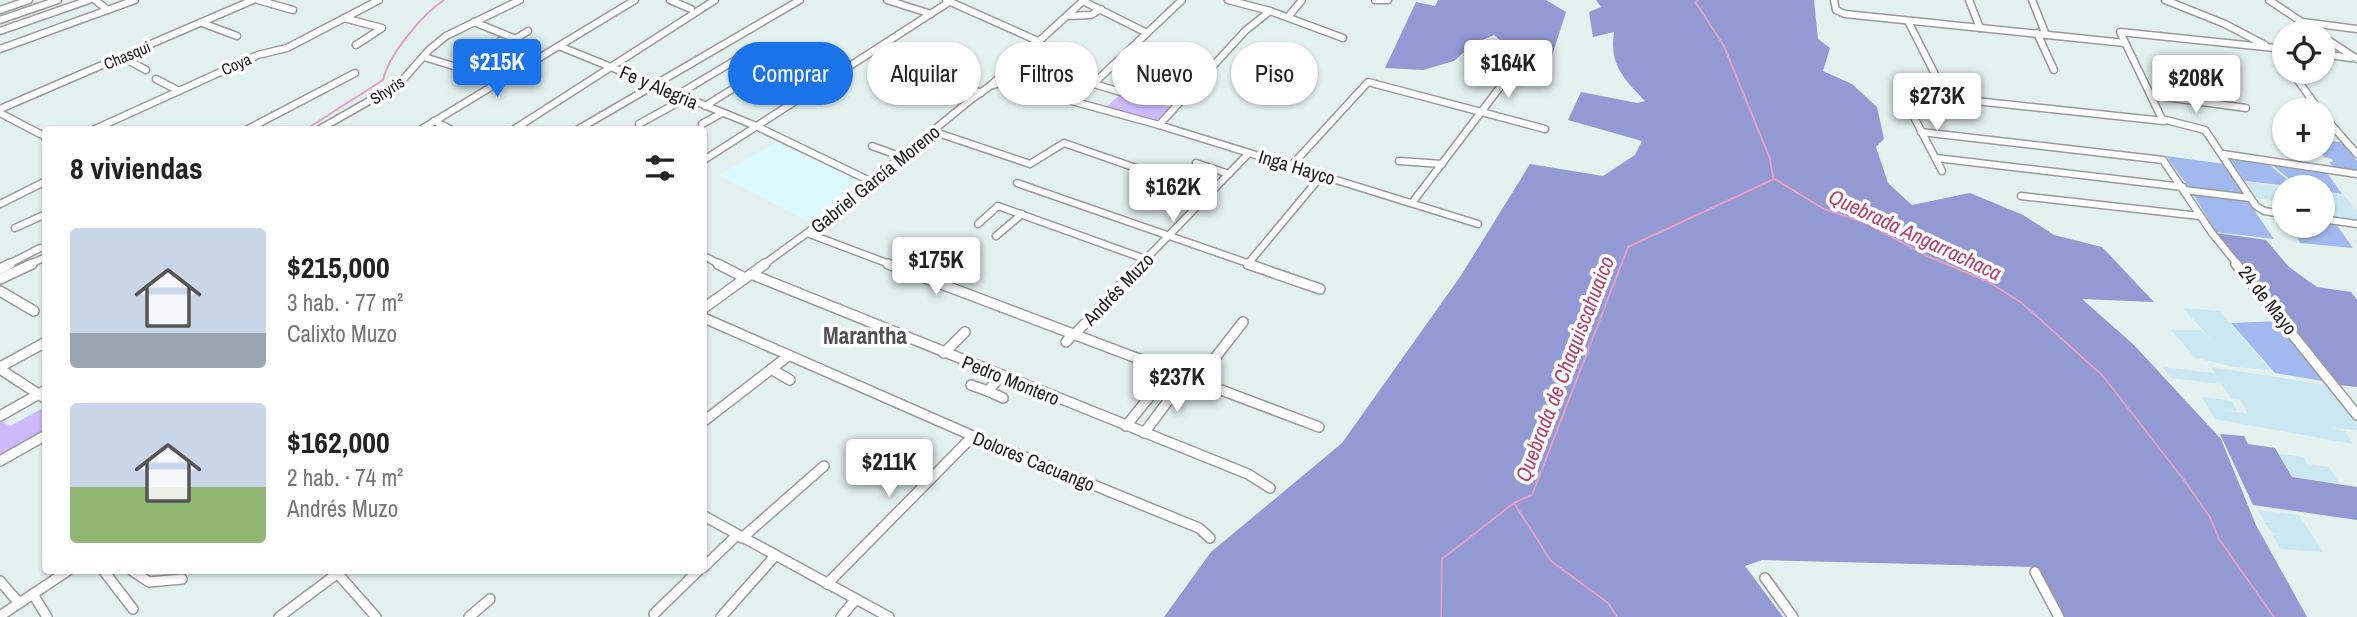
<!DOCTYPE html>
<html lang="es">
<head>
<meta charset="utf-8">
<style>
  :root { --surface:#fff; --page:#f6f6f6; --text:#222; --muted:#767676; --accent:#1a73e8 }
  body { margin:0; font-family:"Archivo Narrow",sans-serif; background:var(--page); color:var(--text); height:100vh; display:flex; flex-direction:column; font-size:26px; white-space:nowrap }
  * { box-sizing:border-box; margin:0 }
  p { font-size:23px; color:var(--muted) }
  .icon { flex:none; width:38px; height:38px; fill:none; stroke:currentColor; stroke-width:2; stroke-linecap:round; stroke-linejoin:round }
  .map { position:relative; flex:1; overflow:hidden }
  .sheet { position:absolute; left:42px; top:126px; width:665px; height:448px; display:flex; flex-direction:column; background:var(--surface); border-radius:7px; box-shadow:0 2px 5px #0004 }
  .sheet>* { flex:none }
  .top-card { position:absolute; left:728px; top:42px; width:665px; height:63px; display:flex; gap:14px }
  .buttons { position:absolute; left:2272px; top:21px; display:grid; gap:14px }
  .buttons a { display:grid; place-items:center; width:63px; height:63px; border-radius:50%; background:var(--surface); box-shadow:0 2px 5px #0004; font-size:35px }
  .price { position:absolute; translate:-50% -60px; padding:0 16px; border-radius:7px; background:#fff; color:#222; font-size:23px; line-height:46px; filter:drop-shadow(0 2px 4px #0008) }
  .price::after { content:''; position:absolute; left:50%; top:42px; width:21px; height:16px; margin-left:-10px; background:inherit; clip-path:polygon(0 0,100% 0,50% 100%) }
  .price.selected { background:var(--accent); color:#fff }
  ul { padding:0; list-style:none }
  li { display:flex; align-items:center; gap:21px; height:175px; padding:0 28px }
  li span { display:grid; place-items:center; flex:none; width:196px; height:140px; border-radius:7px; color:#555 }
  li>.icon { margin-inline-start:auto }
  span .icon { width:84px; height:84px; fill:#fffc; stroke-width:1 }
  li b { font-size:30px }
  h2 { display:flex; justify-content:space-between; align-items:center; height:84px; padding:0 28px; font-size:30px }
  .tag { padding:0 24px; border-radius:32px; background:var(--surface); box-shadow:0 2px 5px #0004; font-size:24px; line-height:63px }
  .tag.selected { background:var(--accent); color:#fff }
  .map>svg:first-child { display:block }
  .education { fill:#dcf8ff }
  .farmland { fill:#cbe7f1 }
  .grass { fill:#a2b9ef }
  .forest { fill:#9299d3 }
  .park { fill:#cdbaff }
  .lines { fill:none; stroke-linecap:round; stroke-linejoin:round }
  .stream { stroke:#e29ec5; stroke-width:2 }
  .minor-far1-casing { stroke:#9a9a9a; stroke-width:9 }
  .minor-casing { stroke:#9a9a9a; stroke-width:12 }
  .minor-far1 { stroke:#fff; stroke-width:6 }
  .minor { stroke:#fff; stroke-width:9 }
  .labels { text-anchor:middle; stroke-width:7; stroke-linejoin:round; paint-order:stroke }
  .far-street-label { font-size:16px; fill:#1d1d1d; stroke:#fff }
  .street-label { font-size:19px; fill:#1d1d1d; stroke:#fff }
  .water-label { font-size:21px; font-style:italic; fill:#b74065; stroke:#fff }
  .quarter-label { font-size:23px; font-weight:bold; fill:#505050; stroke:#fff }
</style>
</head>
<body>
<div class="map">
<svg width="2357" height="617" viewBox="0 0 2357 617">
  <rect width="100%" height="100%" fill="#e2f0ee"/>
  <path class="education" d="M 782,139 L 866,179 L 813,224 L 719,175 Z"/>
  <g class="farmland">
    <path d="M 2247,182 L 2284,188 L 2284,211 L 2276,201 L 2257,198 Z"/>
    <path d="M 2322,192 L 2344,195 L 2357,211 L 2357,222 L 2338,220 L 2322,207 Z"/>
    <path d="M 2183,308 L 2219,311 L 2271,370 L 2234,367 L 2196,358 L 2171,330 L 2201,330 L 2214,343 Z"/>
    <path d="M 2163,367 L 2213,373 L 2217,378 L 2211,367 L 2332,386 L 2357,423 L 2357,430 L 2330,428 L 2345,431 L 2353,444 L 2215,419 L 2202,397 L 2232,401 L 2237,411 L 2224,410 L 2248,414 L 2240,400 L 2231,399 L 2221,384 L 2170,378 Z"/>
    <path d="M 2279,454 L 2304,457 L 2307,464 L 2329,467 L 2339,483 L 2293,477 Z"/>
    <path d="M 2258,510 L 2299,515 L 2323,552 L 2281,549 L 2272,534 L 2281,534 L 2272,533 L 2264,522 L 2275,522 L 2264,521 Z"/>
  </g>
  <g class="grass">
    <path d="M 2322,140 L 2341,142 L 2357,161 L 2357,170 L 2333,167 L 2329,162 L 2333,162 L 2332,159 L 2324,157 L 2319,149 L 2322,149 Z"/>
    <path d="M 2166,156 L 2225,164 L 2242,191 L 2241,194 L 2189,188 Z"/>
    <path d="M 2229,158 L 2266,162 L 2296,187 L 2245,181 Z"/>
    <path d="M 2270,163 L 2325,170 L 2342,194 L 2322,191 L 2322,187 L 2299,187 Z"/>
    <path d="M 2193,194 L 2248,201 L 2274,239 L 2216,232 Z"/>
    <path d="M 2322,222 L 2336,224 L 2353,248 L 2300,243 L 2297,237 L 2308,238 L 2302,228 L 2287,226 L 2322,226 Z"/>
    <path d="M 2281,321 L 2328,382 L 2275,373 L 2231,323 Z"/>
  </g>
  <g class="forest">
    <path d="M 1438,0 L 1546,0 L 1566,12 L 1551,59 L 1519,57 L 1494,35 L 1473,44 L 1454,61 L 1423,70 L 1385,68 L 1416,2 L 1435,6 Z"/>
    <path d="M 1596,0 L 1814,0 L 1818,39 L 1830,48 L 1823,71 L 1852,84 L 1877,107 L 1884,139 L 1876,147 L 1888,183 L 1912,205 L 1970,193 L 2023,215 L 2054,235 L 2102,247 L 2154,302 L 2082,299 L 2134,345 L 2221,439 L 2256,525 L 2307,617 L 2064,617 L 2035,567 L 1762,560 L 1745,566 L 1783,617 L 1164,617 L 1211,552 L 1342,443 L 1460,277 L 1530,164 L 1603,176 L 1635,155 L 1642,141 L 1568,120 L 1581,92 L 1637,103 L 1645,101 C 1624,79 1609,65 1614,32 L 1593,37 L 1589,12 L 1601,7 Z"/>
    <path d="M 2217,233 L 2266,240 L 2289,267 L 2317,287 L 2351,292 L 2357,300 L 2357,387 L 2339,385 Z"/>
    <path d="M 2220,434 L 2244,436 L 2248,444 L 2275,448 L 2292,477 L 2357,487 L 2357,520 L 2253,505 Z"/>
  </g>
  <g class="park">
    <path d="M 1121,94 L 1172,107 L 1158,123 L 1105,108 Z"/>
    <path d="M 45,407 L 45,433 L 0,459 L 0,420 L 10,426 Z"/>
  </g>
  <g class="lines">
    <g class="stream">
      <path d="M 1698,0 L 1696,3 L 1724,46 L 1770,159 L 1773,177"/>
      <path d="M 305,130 L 383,80 C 389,54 422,15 444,0"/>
      <path d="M 1773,178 L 1824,209 L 1866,223 L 1927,256 L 1987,281 L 2022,303 L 2103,376 L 2184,480 L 2210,517 L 2219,539 L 2274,617"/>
      <path d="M 1514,503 L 1551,561 L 1608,603 L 1617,617"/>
      <path d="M 1441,617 L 1442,559 L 1514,503 L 1532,495 L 1628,247 L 1772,180"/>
    </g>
    <defs>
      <g id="minor-far1">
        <path d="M 95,0 L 108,10"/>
        <path d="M 258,0 L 293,10"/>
        <path d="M 670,0 L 691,9"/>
        <path d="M 887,0 L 931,14"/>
        <path d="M 946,0 L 1038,41"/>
        <path d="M 1228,0 L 1270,11 L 1343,38"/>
        <path d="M 1375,0 L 1388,0"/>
        <path d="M 1834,0 L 1836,10 L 1845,14 L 2125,43"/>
        <path d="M 1969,0 L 1980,28"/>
        <path d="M 2032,0 L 2046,35"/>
        <path d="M 2165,0 L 2225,24 L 2265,45"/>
        <path d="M 2269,0 L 2318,33"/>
        <path d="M 1083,1 L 1147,33"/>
        <path d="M 0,10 L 29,0"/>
        <path d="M 1067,16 L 1091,15 L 1101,9"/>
        <path d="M 1288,17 L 1302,0"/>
        <path d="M 344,18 L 382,28 L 356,45"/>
        <path d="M 0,20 L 58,0"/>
        <path d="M 1908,21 L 1947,98"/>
        <path d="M 474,22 L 516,39"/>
        <path d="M 2303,22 L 2357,29"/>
        <path d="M 202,23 L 237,36"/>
        <path d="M 0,31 L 89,0"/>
        <path d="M 2037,33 L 2054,70"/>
        <path d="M 2322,36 L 2357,59"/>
        <path d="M 500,41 L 509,43 L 528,31"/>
        <path d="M 559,46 L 756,126 L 872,182"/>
        <path d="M 0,49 L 135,0"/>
        <path d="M 787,49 L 842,71"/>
        <path d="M 2278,49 L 2284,59"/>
        <path d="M 2284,49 L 2120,32 L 2162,119 L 2205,130 L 2256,206 L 2264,211 L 2284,214"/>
        <path d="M 2322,54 L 2351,58"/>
        <path d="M 122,57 L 146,70"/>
        <path d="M 424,57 L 473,72"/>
        <path d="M 1120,59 L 1171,74"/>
        <path d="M 2292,72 L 2319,110"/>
        <path d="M 936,75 L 981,93"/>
        <path d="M 156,79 L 179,91"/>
        <path d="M 992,84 L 1084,0"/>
        <path d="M 1094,84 L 1141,98"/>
        <path d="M 677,95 L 739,58"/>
        <path d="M 2151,95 L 2246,108"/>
        <path d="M 1075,101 L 1182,0"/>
        <path d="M 705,106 L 739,85"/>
        <path d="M 0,109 L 253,0"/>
        <path d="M 0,113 L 46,137"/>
        <path d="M 2322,114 L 2357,154"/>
        <path d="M 434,121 L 452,130"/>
        <path d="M 639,124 L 686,98"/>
        <path d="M 702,124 L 722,113"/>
        <path d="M 1159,125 L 1245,31 L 1270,11"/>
        <path d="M 93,130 L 258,55 L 287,48 L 379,0"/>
        <path d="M 246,130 L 355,73"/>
        <path d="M 318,130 L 399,84 L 429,50 L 446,36 L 520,0"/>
        <path d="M 420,130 L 635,0"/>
        <path d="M 513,130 L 715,0"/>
        <path d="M 577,130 L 800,0"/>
        <path d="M 935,132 L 1030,164 L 1064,143 L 1208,193"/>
        <path d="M 1921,132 L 2163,160 L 2212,233 L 2238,265"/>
        <path d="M 872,146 L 902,157"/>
        <path d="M 2223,154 L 2357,174"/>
        <path d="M 1936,158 L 2183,187"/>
        <path d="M 704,160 L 949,2"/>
        <path d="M 1399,161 L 1442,164"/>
        <path d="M 1196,163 L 1229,174"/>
        <path d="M 1292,165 L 1368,82 L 1545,129"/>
        <path d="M 1942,171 L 1903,96 L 1947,98 L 2164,121"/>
        <path d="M 1017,183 L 1253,265"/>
        <path d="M 2184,190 L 2250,198"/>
        <path d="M 2021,196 L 2200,216"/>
        <path d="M 1412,203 L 1513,70"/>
        <path d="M 0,204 L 46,181"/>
        <path d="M 2322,219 L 2357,224"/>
        <path d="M 978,224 L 998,206 L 1145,259"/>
        <path d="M 15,228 L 46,214"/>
        <path d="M 807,233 L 892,265"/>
        <path d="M 996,236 L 1022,214"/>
        <path d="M 704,256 L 721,265"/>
        <path d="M 7,265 L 40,248"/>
        <path d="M 28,265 L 46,257"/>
        <path d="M 763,265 L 807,233 L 973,98 L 990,86 L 1003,82 L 1159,125 L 1478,224"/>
        <path d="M 1140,265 L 1249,153"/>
        <path d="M 1247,265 L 1322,175"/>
      </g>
      <g id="minor">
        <path d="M 718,264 L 745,278"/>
        <path d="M 888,264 L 1319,427"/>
        <path d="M 1248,264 L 1320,289"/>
        <path d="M 2236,264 L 2357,415"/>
        <path d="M 0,269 L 10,264"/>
        <path d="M 751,274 L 1248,474 L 1270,488"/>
        <path d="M 0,279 L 32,264"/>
        <path d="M 0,291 L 34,311"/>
        <path d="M 704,308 L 765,264"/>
        <path d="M 704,318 L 973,436 L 1199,528 L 1210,538"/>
        <path d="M 1075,334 L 1141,264"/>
        <path d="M 1066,342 L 1073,334"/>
        <path d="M 944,353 L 965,332"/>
        <path d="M 0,367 L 46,342"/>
        <path d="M 0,369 L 46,399"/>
        <path d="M 771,369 L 790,380"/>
        <path d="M 1197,381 L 1243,322"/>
        <path d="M 971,385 L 988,391 L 1001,376"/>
        <path d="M 988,391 L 1003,398"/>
        <path d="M 0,416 L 46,390"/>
        <path d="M 704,421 L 787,357"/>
        <path d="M 1126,426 L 1163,380"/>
        <path d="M 1144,433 L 1186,377"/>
        <path d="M 0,461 L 46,435"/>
        <path d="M 704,516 L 889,617"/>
        <path d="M 742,538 L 824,466"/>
        <path d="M 704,567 L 737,535"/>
        <path d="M 103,570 L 133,609"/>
        <path d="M 131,570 L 149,582 L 182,579"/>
        <path d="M 2035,572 L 2059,617"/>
        <path d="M 338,574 L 376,617"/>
        <path d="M 1765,578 L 1793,617"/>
        <path d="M 0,581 L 19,603"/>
        <path d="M 827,584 L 973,436"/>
        <path d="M 33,594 L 47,617"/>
        <path d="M 654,614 L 699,570"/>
        <path d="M 0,616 L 69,570"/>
        <path d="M 279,617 L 342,570"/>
        <path d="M 469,617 L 490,599"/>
        <path d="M 721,617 L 774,557"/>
        <path d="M 841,617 L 856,599"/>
      </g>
    </defs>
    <use href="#minor-far1" class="minor-far1-casing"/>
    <use href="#minor" class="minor-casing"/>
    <use href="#minor-far1" class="minor-far1"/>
    <use href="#minor" class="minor"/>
  </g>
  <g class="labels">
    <g class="far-street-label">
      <text transform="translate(127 55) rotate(-23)" y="6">Chasqui</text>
      <text transform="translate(236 64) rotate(-24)" y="6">Coya</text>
      <text transform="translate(387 90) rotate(-33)" y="6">Shyris</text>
    </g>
    <g class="street-label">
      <text transform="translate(659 87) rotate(23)" y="7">Fe y Alegria</text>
      <text transform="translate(1297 167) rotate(17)" y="7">Inga Hayco</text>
      <text transform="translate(875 179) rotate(-39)" y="7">Gabriel García Moreno</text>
      <text transform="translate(1118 289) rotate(-46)" y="7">Andrés Muzo</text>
      <text transform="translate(2268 300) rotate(52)" y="7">24 de Mayo</text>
      <text transform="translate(1011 380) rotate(22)" y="7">Pedro Montero</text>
      <text transform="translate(1034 461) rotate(22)" y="7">Dolores Cacuango</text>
    </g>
    <g class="water-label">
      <text transform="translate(1915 235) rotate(25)" y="7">Quebrada Angarrachaca</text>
      <text transform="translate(1565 369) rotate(-69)" y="7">Quebrada de Chaquiscahuaico</text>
    </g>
    <g class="quarter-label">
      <text x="865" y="344">Marantha</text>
    </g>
  </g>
</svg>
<div class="buttons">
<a><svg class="icon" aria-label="locate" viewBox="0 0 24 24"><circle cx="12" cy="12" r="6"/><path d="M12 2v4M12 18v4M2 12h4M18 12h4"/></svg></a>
<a>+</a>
<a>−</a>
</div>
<b class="price selected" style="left:497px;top:99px">$215K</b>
<b class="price" style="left:1508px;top:100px">$164K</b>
<b class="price" style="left:2196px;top:115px">$208K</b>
<b class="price" style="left:1937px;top:133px">$273K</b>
<b class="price" style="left:1173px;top:224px">$162K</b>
<b class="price" style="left:936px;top:297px">$175K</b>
<b class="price" style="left:1177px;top:414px">$237K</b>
<b class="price" style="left:889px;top:499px">$211K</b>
<div class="top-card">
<a class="tag selected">Comprar</a>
<a class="tag">Alquilar</a>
<a class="tag">Filtros</a>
<a class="tag">Nuevo</a>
<a class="tag">Piso</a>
</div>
<section class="sheet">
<h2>8 viviendas<svg class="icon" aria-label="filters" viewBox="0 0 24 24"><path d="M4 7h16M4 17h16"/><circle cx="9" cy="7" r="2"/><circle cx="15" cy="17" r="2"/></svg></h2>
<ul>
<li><span style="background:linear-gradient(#c9d6e8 75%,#9aa5b1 0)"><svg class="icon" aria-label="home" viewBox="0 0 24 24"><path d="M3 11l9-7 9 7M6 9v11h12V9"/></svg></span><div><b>$215,000</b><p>3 hab. · 77 m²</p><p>Calixto Muzo</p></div></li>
<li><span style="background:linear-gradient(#c9d6e8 60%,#8fb573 0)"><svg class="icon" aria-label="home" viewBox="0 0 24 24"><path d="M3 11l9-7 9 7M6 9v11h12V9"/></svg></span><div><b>$162,000</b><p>2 hab. · 74 m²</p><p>Andrés Muzo</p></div></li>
</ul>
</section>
</div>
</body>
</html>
